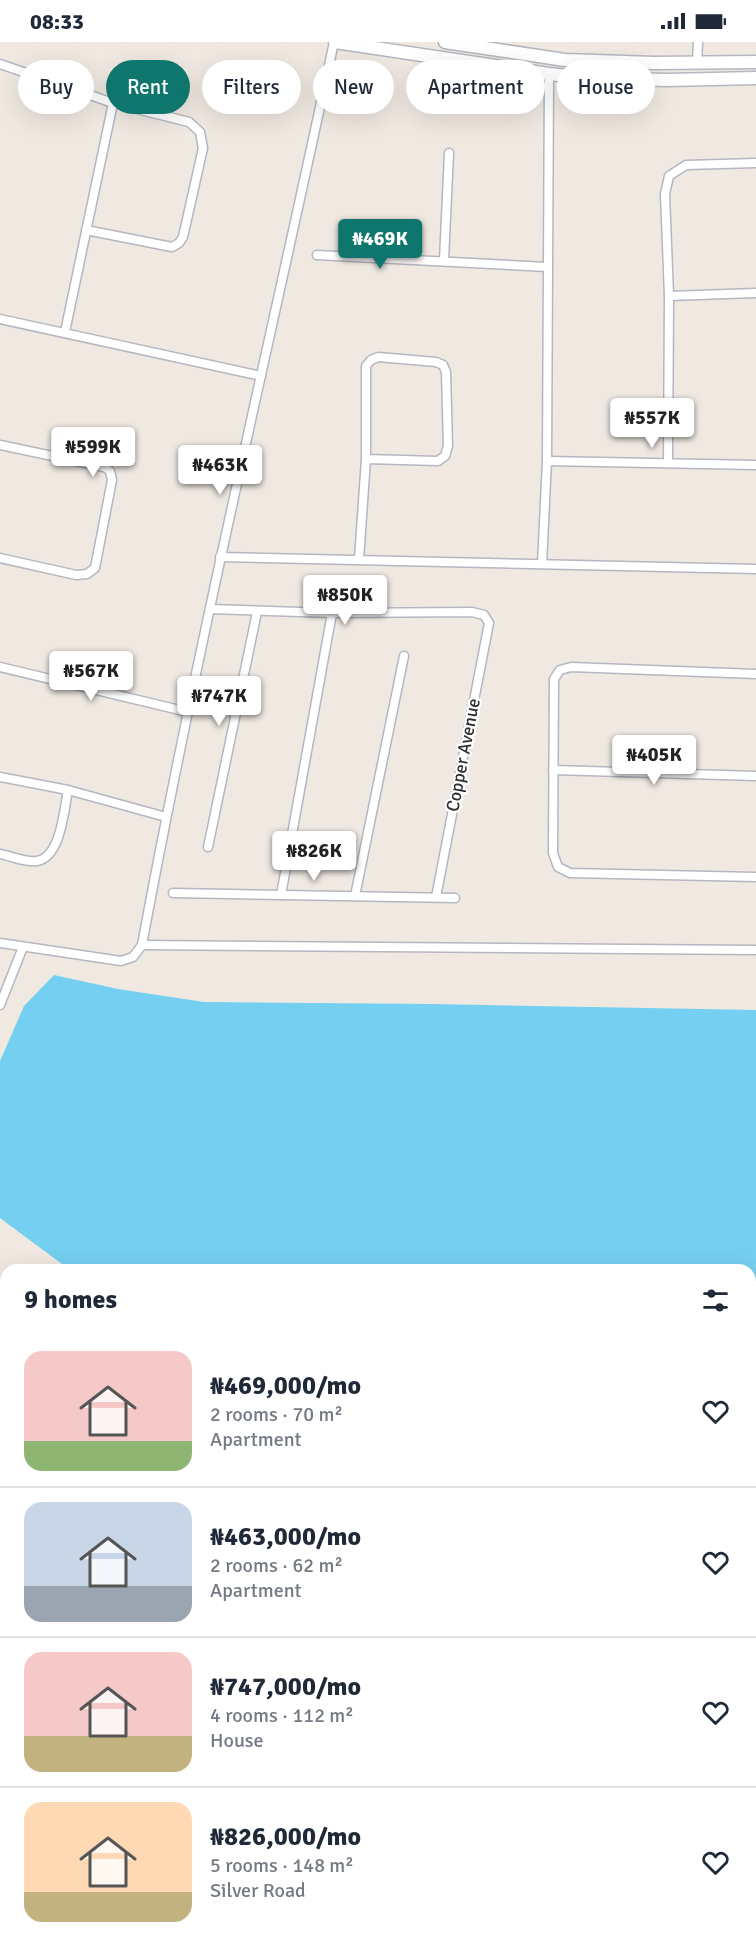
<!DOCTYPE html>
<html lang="en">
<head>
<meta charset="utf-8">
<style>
  :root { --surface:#fff; --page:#f6f6f7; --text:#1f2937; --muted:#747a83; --line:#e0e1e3; --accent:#0f766e }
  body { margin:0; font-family:Signika,sans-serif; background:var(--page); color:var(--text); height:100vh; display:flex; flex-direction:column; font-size:22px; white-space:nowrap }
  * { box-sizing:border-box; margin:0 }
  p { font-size:20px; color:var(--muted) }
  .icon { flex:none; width:33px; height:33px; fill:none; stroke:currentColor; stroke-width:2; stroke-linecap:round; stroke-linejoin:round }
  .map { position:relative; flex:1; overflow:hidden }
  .sheet { position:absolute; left:0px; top:1222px; width:756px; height:686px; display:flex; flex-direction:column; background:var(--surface); border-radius:18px 18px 0 0; box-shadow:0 6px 24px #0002 }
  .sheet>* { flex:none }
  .guide { position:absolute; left:18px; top:18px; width:720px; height:54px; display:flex; gap:12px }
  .price { position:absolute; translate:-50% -51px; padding:0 14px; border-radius:6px; background:#fff; color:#222; font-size:20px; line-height:39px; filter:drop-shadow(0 2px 3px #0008) }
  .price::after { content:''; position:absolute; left:50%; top:36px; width:18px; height:14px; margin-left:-9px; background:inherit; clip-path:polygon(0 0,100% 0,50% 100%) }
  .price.current { background:var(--accent); color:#fff }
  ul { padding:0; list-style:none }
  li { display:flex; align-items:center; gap:18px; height:150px; padding:0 24px }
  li+li { border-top:2px solid var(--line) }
  li span { display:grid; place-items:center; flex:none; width:168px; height:120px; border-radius:18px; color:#555 }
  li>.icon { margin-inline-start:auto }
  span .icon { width:72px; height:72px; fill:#fffc; stroke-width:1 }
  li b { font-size:26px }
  h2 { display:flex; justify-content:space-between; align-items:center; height:72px; padding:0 24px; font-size:26px }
  .tag { padding:0 21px; border-radius:27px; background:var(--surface); box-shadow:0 6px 24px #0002; font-size:21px; line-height:54px }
  .tag.current { background:var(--accent); color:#fff }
  .status { display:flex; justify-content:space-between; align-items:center; height:42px; padding:0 30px; background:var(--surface); direction:ltr }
  .status svg { height:16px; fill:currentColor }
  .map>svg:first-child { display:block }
  .water { fill:#75cff0 }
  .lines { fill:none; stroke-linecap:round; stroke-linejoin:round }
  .minor-casing { stroke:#b4b7c1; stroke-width:11 }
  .secondary-casing { stroke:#b4b7c1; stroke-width:15 }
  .minor { stroke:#fff; stroke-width:8 }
  .secondary { stroke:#fff; stroke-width:12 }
  .labels { text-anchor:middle; stroke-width:4.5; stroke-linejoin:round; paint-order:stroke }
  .street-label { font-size:18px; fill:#2e2e2e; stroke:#fff }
</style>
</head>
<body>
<div class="status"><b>08:33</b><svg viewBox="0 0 49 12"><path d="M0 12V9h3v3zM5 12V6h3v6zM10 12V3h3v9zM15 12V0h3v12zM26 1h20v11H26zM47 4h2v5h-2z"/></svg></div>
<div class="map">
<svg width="756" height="1907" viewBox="0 0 756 1907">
  <rect width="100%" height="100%" fill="#efe9e1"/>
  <g class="water">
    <path d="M 54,933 L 118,947 L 204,960 L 431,962 L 756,968 L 756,1648 L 750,1648 L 750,1228 L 70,1228 L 0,1176 L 0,1019 L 24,964 Z"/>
    <path d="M 0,1871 L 6,1872 L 6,1902 L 116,1902 L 135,1907 L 0,1907 Z"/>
  </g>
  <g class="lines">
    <defs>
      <g id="minor">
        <path d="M 697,21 L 698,0"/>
        <path d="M 0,22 L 113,61"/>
        <path d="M 317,213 L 547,225"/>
        <path d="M 444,218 L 449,111"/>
        <path d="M 669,254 L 756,251"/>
        <path d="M 0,277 L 261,334"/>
        <path d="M 65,290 L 113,61 L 189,80 L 200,90 L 203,106 L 183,195 L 179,201 L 172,205 L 86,188"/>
        <path d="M 0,403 L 104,425 L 110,429 L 112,438 L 95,526 L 87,532 L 76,533 L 0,516"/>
        <path d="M 547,419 L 756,423"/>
        <path d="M 668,420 L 669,254 L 665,152 L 669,134 L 686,123 L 756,121"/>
        <path d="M 220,515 L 756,527"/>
        <path d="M 359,517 L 366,417 L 366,324 L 371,318 L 378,315 L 436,320 L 443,323 L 446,330 L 448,404 L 445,414 L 438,419 L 366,417"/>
        <path d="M 542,522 L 547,419 L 549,32"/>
        <path d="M 210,567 L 332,571 L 472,570 L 484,573 L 489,581 L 436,855"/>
        <path d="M 0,625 L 188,670"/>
        <path d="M 756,632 L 571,625 L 560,628 L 554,637 L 553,811 L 558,825 L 570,831 L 756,835"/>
        <path d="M 553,728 L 756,734"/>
        <path d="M 0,735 L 68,748 L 166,775"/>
        <path d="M 208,805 L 257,570"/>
        <path d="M 0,812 C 11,814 27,821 37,819 C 61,815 64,768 68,748"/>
        <path d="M 173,851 L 455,856"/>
        <path d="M 281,853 L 332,571"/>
        <path d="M 355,854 L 404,614"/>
        <path d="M 0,901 L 121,919 L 133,915 L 142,903 C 198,600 270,301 334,0"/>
        <path d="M 142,903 L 756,908"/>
        <path d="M 0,963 L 23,905"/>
        <path d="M 0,1321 L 6,1324"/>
        <path d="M 0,1413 L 6,1402"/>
        <path d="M 6,1645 L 0,1659 L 6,1661"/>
        <path d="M 750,1690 L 756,1690"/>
        <path d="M 0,1767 L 6,1769"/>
        <path d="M 0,1851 L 6,1853"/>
        <path d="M 750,1887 L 756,1862"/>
        <path d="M 194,1902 L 214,1907"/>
        <path d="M 232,1907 L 237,1902"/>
        <path d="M 346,1907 L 349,1902"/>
        <path d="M 453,1907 L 455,1902"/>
        <path d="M 562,1907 L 564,1902"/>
      </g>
      <g id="secondary">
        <path d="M 335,0 L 549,32 L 589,36 L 667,38 L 756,36"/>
        <path d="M 445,0 L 565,18 L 654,21 L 756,20"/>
      </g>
    </defs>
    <use href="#minor" class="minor-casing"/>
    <use href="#secondary" class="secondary-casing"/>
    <use href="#minor" class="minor"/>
    <use href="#secondary" class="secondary"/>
  </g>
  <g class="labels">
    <g class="street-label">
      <text transform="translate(463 713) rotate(-79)" y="6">Copper Avenue</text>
    </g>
  </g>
</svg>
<b class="price current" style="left:380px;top:228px">₦469K</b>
<b class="price" style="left:652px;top:407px">₦557K</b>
<b class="price" style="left:93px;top:436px">₦599K</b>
<b class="price" style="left:220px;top:454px">₦463K</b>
<b class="price" style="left:345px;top:584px">₦850K</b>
<b class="price" style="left:91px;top:660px">₦567K</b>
<b class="price" style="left:219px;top:685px">₦747K</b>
<b class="price" style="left:654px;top:744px">₦405K</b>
<b class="price" style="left:314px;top:840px">₦826K</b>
<div class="guide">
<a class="tag">Buy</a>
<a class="tag current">Rent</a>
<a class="tag">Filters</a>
<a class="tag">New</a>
<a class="tag">Apartment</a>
<a class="tag">House</a>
</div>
<section class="sheet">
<h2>9 homes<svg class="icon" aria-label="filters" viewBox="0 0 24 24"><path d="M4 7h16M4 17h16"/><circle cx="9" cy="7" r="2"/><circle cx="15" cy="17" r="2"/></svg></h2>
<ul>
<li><span style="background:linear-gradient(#f6c9c9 75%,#8fb573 0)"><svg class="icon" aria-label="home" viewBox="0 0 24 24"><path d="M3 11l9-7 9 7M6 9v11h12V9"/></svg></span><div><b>₦469,000/mo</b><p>2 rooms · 70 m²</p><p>Apartment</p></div><svg class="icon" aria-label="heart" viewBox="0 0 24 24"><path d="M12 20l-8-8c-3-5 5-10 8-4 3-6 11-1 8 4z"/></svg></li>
<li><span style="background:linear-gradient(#c9d6e8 70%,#9aa5b1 0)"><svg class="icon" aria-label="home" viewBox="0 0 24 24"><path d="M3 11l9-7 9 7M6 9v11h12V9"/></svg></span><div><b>₦463,000/mo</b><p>2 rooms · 62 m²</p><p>Apartment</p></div><svg class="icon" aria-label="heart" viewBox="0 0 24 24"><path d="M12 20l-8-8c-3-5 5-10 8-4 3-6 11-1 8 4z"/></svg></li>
<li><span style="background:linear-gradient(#f6c9c9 70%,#c2b280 0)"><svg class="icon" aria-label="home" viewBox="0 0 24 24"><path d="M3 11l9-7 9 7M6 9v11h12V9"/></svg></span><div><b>₦747,000/mo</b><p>4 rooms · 112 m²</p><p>House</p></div><svg class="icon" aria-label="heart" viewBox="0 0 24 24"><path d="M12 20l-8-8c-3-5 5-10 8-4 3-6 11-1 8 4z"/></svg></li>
<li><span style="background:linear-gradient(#ffd9b3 75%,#c2b280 0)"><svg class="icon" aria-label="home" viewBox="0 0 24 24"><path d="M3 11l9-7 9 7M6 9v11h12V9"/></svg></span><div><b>₦826,000/mo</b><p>5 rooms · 148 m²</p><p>Silver Road</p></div><svg class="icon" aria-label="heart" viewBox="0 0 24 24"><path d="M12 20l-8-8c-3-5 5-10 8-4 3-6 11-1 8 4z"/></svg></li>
</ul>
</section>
</div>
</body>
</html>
